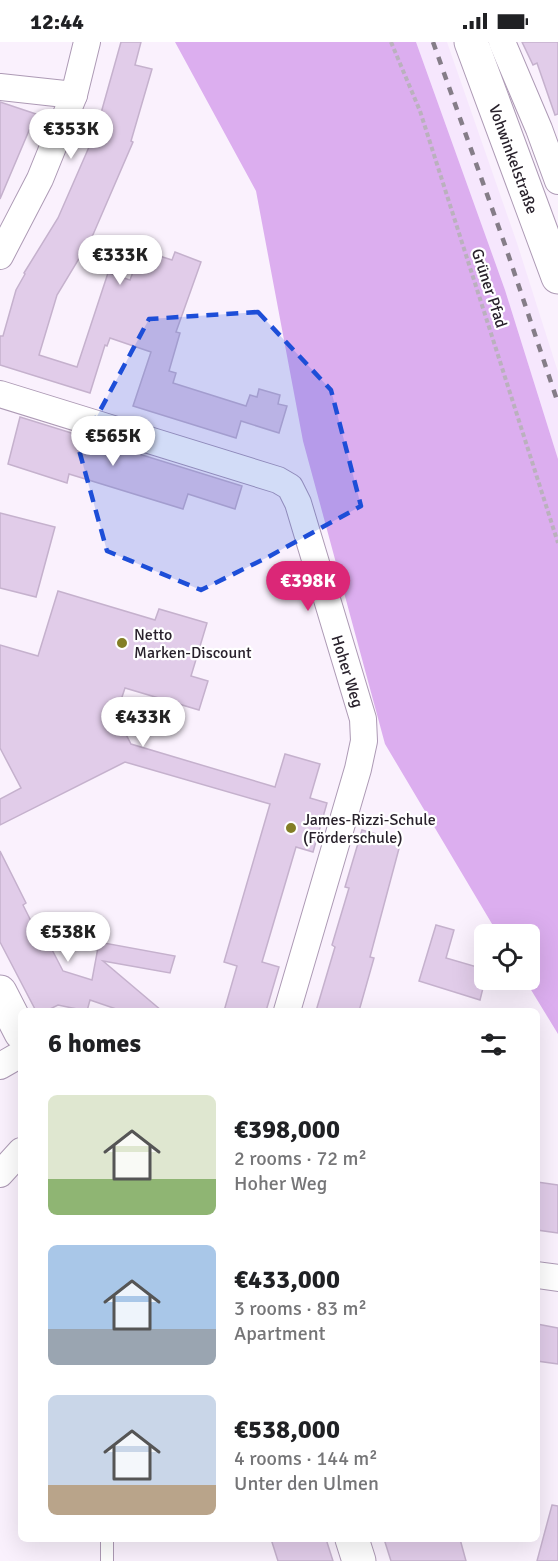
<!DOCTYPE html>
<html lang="en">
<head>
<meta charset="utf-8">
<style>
  :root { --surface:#fff; --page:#f2f2f2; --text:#202124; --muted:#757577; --accent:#db2777 }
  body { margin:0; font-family:Signika,sans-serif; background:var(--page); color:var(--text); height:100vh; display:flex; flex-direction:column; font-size:22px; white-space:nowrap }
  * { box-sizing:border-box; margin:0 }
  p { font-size:20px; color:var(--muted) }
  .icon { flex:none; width:33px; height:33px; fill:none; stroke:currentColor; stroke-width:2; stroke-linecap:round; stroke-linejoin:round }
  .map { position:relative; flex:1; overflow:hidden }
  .details { position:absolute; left:18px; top:966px; width:522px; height:534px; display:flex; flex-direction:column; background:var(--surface); border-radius:9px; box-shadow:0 6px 24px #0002 }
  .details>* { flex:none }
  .tools { position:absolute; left:474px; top:882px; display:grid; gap:12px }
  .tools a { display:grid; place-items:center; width:66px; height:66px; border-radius:9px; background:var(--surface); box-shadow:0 6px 24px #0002; font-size:30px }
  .price { position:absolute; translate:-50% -51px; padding:0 14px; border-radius:21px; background:#fff; color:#222; font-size:20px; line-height:39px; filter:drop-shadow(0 2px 3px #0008) }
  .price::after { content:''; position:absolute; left:50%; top:36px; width:18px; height:14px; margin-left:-9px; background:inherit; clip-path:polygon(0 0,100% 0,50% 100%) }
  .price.selected { background:var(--accent); color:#fff }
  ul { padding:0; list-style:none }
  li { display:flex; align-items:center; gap:18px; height:150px; padding:0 30px }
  li span { display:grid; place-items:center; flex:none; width:168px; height:120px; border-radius:9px; color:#555 }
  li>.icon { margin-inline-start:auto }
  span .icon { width:72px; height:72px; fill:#fffc; stroke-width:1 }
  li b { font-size:26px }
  h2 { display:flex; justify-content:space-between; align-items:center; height:72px; padding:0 30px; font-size:26px }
  .status { display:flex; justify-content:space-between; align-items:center; height:42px; padding:0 30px; background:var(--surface); direction:ltr }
  .status svg { height:16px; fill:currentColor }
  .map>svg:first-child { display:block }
  .built { fill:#f6e7fd }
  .green { fill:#dcaeef }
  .building { fill:#e1cce9; stroke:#c5b1cd; stroke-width:1.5 }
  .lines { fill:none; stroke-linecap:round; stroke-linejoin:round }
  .lane-casing { stroke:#ad9ab5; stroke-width:14 }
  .street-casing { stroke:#ad9ab5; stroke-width:28 }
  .secondary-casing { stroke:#ad9ab5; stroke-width:35 }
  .path { stroke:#bab1bd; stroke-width:4; stroke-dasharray:4.5 3; stroke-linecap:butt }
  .lane { stroke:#fff; stroke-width:12 }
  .street { stroke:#fff; stroke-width:26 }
  .secondary { stroke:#fff; stroke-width:33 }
  .rail { stroke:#857d88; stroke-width:4.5; stroke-dasharray:8 8; stroke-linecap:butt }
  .marked { fill:#1d4ed8; fill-opacity:0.2; stroke:#1d4ed8; stroke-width:4.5; stroke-dasharray:12 8; stroke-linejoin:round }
  .poi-dot { fill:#837e26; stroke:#fff; stroke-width:2 }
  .labels { text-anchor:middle; stroke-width:4.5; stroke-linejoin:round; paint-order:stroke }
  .street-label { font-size:16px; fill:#29222c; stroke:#fff }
  .poi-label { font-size:16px; fill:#29222c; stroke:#fff; text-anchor:start }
</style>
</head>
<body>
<div class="status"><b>12:44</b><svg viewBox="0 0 49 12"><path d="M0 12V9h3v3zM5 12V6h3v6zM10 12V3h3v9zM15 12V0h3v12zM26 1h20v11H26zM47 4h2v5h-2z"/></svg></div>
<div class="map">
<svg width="558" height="1519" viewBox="0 0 558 1519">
  <rect width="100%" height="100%" fill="#faf1fd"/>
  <path class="built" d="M 416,0 L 447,0 L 517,201 L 558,330 L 558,417 L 505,248 Z"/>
  <path class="green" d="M 175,0 L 416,0 L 505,248 L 558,417 L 558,992 L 525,938 L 530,938 L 530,892 L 498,892 L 385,702 L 303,399 L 256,149 Z"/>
  <g class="building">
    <path d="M 121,0 L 141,0 L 135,23 L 152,27 L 131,99 L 133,100 L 92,195 L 57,253 L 39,313 L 77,325 L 108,231 L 130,238 L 141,208 L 172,218 L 175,210 L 201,220 L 176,290 L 180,291 L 169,329 L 176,331 L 173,341 L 246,364 L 250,353 L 257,355 L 259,347 L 280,353 L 278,362 L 287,364 L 279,391 L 241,379 L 236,396 L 133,364 L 151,310 L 110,296 L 107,304 L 105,303 L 90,351 L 0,323 L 0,294 L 3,294 L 16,248 L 25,232 L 24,231 L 58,176 L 96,89 Z"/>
    <path d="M 522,0 L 558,0 L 558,72 L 555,73 L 537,21 L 533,23 Z"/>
    <path d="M 0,60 L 36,72 L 0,157 Z"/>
    <path d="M 20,375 L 242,444 L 235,467 L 188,452 L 183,467 L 69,432 L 67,441 L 8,422 Z"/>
    <path d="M 0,471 L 55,485 L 36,555 L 0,546 Z"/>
    <path d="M 58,549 L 155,578 L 159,567 L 207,581 L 191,634 L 208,639 L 199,668 L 125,646 L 116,673 L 131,702 L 275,745 L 285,712 L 320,722 L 310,756 L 327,761 L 313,810 L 296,805 L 262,920 L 279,925 L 266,969 L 224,969 L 237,924 L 224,920 L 270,762 L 125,720 L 0,783 L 0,757 L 21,746 L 0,706 L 0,603 L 38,614 Z"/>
    <path d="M 362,788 L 401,799 L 370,915 L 374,916 L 359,969 L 316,969 L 335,905 L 332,903 L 349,846 L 345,845 Z"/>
    <path d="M 0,809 L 26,861 L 23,863 L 42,901 L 47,898 L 63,929 L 92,938 L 99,900 L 175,914 L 170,931 L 103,919 L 162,969 L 122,969 L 90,958 L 87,969 L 58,963 L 46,969 L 36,969 L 0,900 Z"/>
    <path d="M 436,883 L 454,888 L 446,916 L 484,927 L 484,942 L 480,958 L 419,939 Z"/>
    <path d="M 537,1140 L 558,1143 L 558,1191 L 537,1188 Z"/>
    <path d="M 537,1282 L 558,1286 L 558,1322 L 537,1319 Z"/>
    <path d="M 552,1463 L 558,1464 L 558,1519 L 537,1519 Z"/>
    <path d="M 271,1497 L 326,1497 L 333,1519 L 278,1519 Z"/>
    <path d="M 384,1497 L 460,1497 L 466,1519 L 391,1519 Z"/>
  </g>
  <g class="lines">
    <defs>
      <path id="lane" d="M 107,1519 L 107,1497"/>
      <g id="street">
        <path d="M 502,0 L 539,87 L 558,139"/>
        <path d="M 0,45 L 74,53"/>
        <path d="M 0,214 L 40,137 L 74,53 L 87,0"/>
        <path d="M 0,352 L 278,438 L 290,445 L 298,461 L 363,677 L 364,699 L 358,727 L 287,969"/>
        <path d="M 0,1024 L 21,1012"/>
        <path d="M 0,1132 L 21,1109"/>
        <path d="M 537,1233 L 558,1236"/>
      </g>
      <g id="secondary">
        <path d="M 471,0 L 558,235"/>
        <path d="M 0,950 L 21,991"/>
        <path d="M 352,1497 L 359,1519"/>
      </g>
    </defs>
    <use href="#lane" class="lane-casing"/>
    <use href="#street" class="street-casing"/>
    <use href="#secondary" class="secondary-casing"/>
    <path class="path" d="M 391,0 L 420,69 L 558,501"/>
    <use href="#lane" class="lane"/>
    <use href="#street" class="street"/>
    <use href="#secondary" class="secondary"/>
    <path class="rail" d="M 433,0 L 505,203 L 558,361"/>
  </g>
  <path class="marked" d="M 258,270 L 331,348 L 361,464 L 268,515 L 201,548 L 107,509 L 79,408 L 149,277 Z"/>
  <g class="poi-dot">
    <circle cx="122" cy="601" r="6"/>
    <circle cx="291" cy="786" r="6"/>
  </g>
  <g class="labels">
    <g class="street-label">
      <text transform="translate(514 117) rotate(70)" y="6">Vohwinkelstraße</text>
      <text transform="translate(490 246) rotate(72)" y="6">Grüner Pfad</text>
      <text transform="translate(348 629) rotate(73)" y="6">Hoher Weg</text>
    </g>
    <g class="poi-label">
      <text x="134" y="598">Netto<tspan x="134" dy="18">Marken-Discount</tspan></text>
      <text x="303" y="783">James-Rizzi-Schule<tspan x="303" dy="18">(Förderschule)</tspan></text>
    </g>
  </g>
</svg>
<div class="tools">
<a><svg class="icon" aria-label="locate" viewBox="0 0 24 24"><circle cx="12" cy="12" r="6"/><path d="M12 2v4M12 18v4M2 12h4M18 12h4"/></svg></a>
</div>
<b class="price" style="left:71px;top:118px">€353K</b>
<b class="price" style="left:120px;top:244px">€333K</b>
<b class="price" style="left:113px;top:425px">€565K</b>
<b class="price selected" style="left:308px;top:570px">€398K</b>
<b class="price" style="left:143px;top:706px">€433K</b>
<b class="price" style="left:68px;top:921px">€538K</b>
<section class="details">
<h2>6 homes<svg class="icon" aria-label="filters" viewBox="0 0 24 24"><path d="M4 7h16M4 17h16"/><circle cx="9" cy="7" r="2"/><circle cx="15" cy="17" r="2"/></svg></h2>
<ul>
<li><span style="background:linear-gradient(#dfe7d0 70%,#8fb573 0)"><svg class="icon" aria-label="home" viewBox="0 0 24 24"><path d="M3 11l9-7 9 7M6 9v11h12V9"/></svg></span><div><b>€398,000</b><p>2 rooms · 72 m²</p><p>Hoher Weg</p></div></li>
<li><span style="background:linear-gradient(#a9c7e8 70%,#9aa5b1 0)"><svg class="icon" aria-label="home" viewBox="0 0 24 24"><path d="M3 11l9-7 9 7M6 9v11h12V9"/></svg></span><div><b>€433,000</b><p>3 rooms · 83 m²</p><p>Apartment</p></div></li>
<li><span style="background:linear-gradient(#c9d6e8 75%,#b9a48a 0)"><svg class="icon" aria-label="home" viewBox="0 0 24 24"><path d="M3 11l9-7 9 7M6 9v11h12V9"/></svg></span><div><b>€538,000</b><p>4 rooms · 144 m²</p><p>Unter den Ulmen</p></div></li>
</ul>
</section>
</div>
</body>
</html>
